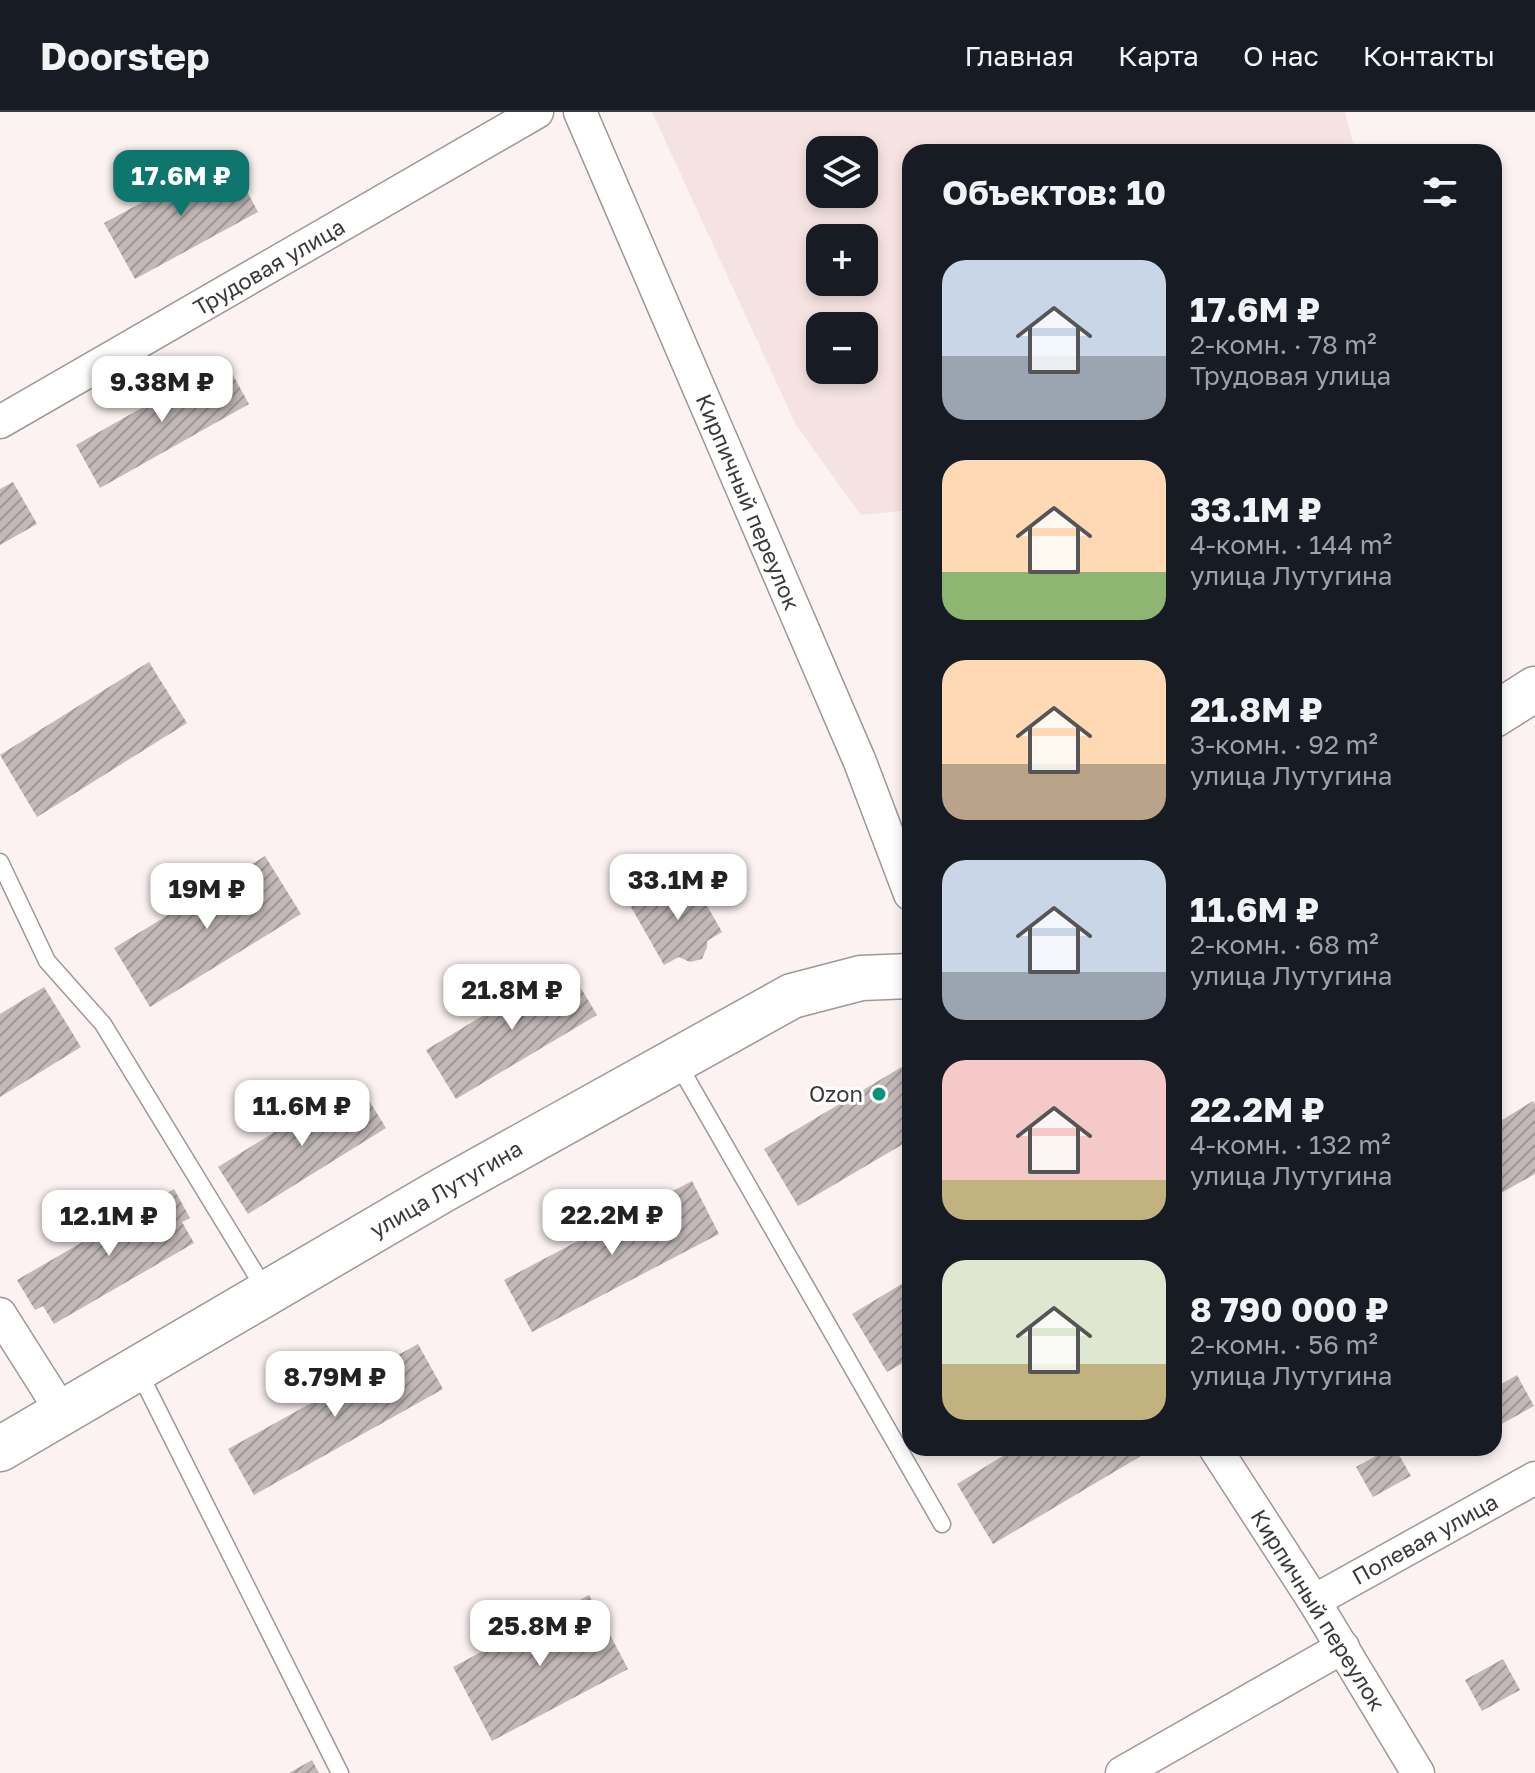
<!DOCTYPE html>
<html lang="ru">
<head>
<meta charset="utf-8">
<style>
  :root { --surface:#171b24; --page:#20242c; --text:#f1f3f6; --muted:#9ea1a6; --line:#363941; --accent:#0f766e }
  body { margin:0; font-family:"Golos Text",sans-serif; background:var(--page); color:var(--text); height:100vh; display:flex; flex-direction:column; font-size:30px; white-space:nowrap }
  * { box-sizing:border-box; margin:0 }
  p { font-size:26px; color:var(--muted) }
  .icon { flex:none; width:44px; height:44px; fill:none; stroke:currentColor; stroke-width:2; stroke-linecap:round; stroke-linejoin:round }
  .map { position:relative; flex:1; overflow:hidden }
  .panel { position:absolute; left:902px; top:32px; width:600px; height:1312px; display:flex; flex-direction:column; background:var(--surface); border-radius:24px; box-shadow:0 4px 12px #0003 }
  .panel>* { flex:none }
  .fabs { position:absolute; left:806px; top:24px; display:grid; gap:16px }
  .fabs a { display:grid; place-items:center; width:72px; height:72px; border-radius:16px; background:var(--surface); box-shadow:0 4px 12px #0003; font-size:40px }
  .price { position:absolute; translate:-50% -68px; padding:0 18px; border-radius:16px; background:#fff; color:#222; font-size:26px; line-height:52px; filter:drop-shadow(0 2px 4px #0008) }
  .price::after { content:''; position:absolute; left:50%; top:48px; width:24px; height:18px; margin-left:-12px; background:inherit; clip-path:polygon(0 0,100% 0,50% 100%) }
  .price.selected { background:var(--accent); color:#fff }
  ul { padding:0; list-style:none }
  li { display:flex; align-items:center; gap:24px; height:200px; padding:0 40px }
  li span { display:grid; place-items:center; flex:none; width:224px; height:160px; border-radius:24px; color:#555 }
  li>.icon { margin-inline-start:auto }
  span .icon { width:96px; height:96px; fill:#fffc; stroke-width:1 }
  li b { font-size:34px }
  h2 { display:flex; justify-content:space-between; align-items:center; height:96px; padding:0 40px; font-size:34px }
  header { display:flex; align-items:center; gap:48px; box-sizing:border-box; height:112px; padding:0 40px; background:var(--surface); border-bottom:2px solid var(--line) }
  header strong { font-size:38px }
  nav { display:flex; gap:44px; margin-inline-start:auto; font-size:28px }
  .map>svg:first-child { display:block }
  .built { fill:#f5e3e1; fill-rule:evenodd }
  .building { fill:url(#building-hatch) }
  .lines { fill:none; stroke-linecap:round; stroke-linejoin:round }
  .lane-casing { stroke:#9f9796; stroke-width:19 }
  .street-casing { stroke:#9f9796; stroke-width:35 }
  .secondary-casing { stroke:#9f9796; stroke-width:47 }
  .lane { stroke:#fff; stroke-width:16 }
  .street { stroke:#fff; stroke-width:32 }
  .secondary { stroke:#fff; stroke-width:44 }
  .poi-dot { fill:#0d927b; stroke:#fff; stroke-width:3 }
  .labels { text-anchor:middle; stroke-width:6; stroke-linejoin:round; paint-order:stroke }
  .street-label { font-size:22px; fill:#3c3938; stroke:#fff }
  .poi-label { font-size:22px; fill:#3c3938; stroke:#fff; text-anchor:end }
</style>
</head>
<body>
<header>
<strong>Doorstep</strong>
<nav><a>Главная</a><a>Карта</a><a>О нас</a><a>Контакты</a></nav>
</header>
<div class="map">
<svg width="1535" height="1661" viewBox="0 0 1535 1661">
  <defs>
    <pattern id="building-hatch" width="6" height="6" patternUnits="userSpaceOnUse" patternTransform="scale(2)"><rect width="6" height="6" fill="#c2b9b8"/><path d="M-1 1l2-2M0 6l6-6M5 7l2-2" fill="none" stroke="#9f9797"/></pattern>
  </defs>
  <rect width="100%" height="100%" fill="#fbf2f1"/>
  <path class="built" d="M 652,0 L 1345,0 L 1354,35 L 1347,40 L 910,40 L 910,398 L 861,403 L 796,313 ZM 820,38 L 864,38 L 864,82 L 820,82 ZM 820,126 L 864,126 L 864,170 L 820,170 ZM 820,214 L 864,214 L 864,258 L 820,258 Z"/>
  <g class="building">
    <path d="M 228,44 L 258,100 L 135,167 L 104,111 Z"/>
    <path d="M 225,249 L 249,292 L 100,376 L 76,333 Z"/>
    <path d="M 13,370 L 37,412 L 0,433 L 0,377 Z"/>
    <path d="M 149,550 L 187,611 L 37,705 L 0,643 Z"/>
    <path d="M 265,744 L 301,802 L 150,895 L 114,836 Z"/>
    <path d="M 689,762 L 722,820 L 707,829 L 707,835 L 702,847 L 690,850 L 679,845 L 664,853 L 631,795 Z"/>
    <path d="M 567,853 L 597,903 L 456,987 L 426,938 Z"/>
    <path d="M 44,875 L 81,935 L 0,985 L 0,902 Z"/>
    <path d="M 910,950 L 910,1028 L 798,1094 L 764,1037 Z"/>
    <path d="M 357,969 L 386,1016 L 248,1102 L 218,1055 Z"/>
    <path d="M 1533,989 L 1535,992 L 1535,1062 L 1494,1085 L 1494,1013 Z"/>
    <path d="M 692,1069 L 719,1122 L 532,1220 L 504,1168 Z"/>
    <path d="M 174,1077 L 190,1106 L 182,1110 L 194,1131 L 54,1212 L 43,1194 L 35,1198 L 17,1168 Z"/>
    <path d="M 910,1167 L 910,1247 L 887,1260 L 852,1202 Z"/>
    <path d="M 418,1232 L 443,1277 L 254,1383 L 228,1337 Z"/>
    <path d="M 1517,1263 L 1534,1294 L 1496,1315 L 1494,1276 Z"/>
    <path d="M 1016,1336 L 1144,1336 L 1146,1341 L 993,1432 L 957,1372 Z"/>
    <path d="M 1390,1336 L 1395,1336 L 1411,1364 L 1373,1385 L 1356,1355 Z"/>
    <path d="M 589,1483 L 628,1557 L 492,1629 L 453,1555 Z"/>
    <path d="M 1503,1547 L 1520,1578 L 1482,1599 L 1465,1568 Z"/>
    <path d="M 312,1648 L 319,1661 L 289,1661 Z"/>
  </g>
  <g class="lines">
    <defs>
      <g id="lane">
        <path d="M 0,750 L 47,849 L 103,912 L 266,1179"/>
        <path d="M 677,950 L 942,1412"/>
        <path d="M 138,1258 L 340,1661"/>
      </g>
      <g id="street">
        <path d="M 580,0 L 860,650 L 910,782"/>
        <path d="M 0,310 L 537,0"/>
        <path d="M 0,1202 L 62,1300"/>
        <path d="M 1215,1336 L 1314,1489 L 1418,1661"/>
        <path d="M 1314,1489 L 1535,1366"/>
        <path d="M 1122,1661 L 1343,1535"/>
      </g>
      <g id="secondary">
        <path d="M 1494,603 L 1535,577"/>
        <path d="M 0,1337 L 441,1079 L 792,884 L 861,866 L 910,864"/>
      </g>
    </defs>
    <use href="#lane" class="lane-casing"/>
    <use href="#street" class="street-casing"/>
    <use href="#secondary" class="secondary-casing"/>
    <use href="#lane" class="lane"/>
    <use href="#street" class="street"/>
    <use href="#secondary" class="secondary"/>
  </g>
  <circle class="poi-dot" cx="879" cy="982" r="8"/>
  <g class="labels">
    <g class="street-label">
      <text transform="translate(269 155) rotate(-30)" y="8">Трудовая улица</text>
      <text transform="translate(748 390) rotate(67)" y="8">Кирпичный переулок</text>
      <text transform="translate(446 1077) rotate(-30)" y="8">улица Лутугина</text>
      <text transform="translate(1425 1427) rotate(-29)" y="8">Полевая улица</text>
      <text transform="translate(1318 1498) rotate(58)" y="8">Кирпичный переулок</text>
    </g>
    <g class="poi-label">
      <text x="863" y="990">Ozon</text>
    </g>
  </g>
</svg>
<div class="fabs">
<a><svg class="icon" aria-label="layers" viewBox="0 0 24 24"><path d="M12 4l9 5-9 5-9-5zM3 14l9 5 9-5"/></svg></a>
<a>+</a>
<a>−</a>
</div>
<b class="price selected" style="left:181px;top:106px">17.6M ₽</b>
<b class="price" style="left:162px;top:312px">9.38M ₽</b>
<b class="price" style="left:678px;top:810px">33.1M ₽</b>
<b class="price" style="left:207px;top:819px">19M ₽</b>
<b class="price" style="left:512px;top:920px">21.8M ₽</b>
<b class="price" style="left:302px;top:1036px">11.6M ₽</b>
<b class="price" style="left:612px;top:1145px">22.2M ₽</b>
<b class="price" style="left:109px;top:1146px">12.1M ₽</b>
<b class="price" style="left:335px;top:1307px">8.79M ₽</b>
<b class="price" style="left:540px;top:1556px">25.8M ₽</b>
<section class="panel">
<h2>Объектов: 10<svg class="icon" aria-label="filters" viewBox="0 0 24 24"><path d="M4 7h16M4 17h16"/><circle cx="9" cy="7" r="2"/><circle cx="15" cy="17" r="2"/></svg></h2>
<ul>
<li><span style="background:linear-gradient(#c9d6e8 60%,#9aa5b1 0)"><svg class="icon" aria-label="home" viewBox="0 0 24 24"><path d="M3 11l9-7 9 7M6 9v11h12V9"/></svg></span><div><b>17.6M ₽</b><p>2-комн. · 78 m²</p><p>Трудовая улица</p></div></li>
<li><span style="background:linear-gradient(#ffd9b3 70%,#8fb573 0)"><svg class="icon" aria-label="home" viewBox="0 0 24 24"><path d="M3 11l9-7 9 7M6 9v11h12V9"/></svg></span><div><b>33.1M ₽</b><p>4-комн. · 144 m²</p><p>улица Лутугина</p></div></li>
<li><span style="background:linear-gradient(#ffd9b3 65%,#b9a48a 0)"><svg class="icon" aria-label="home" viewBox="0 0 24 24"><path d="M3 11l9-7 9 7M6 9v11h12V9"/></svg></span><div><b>21.8M ₽</b><p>3-комн. · 92 m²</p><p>улица Лутугина</p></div></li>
<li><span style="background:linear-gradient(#c9d6e8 70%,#9aa5b1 0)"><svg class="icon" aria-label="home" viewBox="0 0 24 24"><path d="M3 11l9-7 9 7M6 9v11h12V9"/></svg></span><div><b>11.6M ₽</b><p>2-комн. · 68 m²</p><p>улица Лутугина</p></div></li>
<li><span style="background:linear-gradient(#f6c9c9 75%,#c2b280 0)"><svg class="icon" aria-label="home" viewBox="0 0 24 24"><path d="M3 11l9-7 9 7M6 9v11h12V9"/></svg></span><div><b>22.2M ₽</b><p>4-комн. · 132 m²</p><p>улица Лутугина</p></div></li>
<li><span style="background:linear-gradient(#dfe7d0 65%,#c2b280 0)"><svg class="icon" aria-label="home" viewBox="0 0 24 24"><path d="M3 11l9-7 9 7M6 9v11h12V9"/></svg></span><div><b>8 790 000 ₽</b><p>2-комн. · 56 m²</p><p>улица Лутугина</p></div></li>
</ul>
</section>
</div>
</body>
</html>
